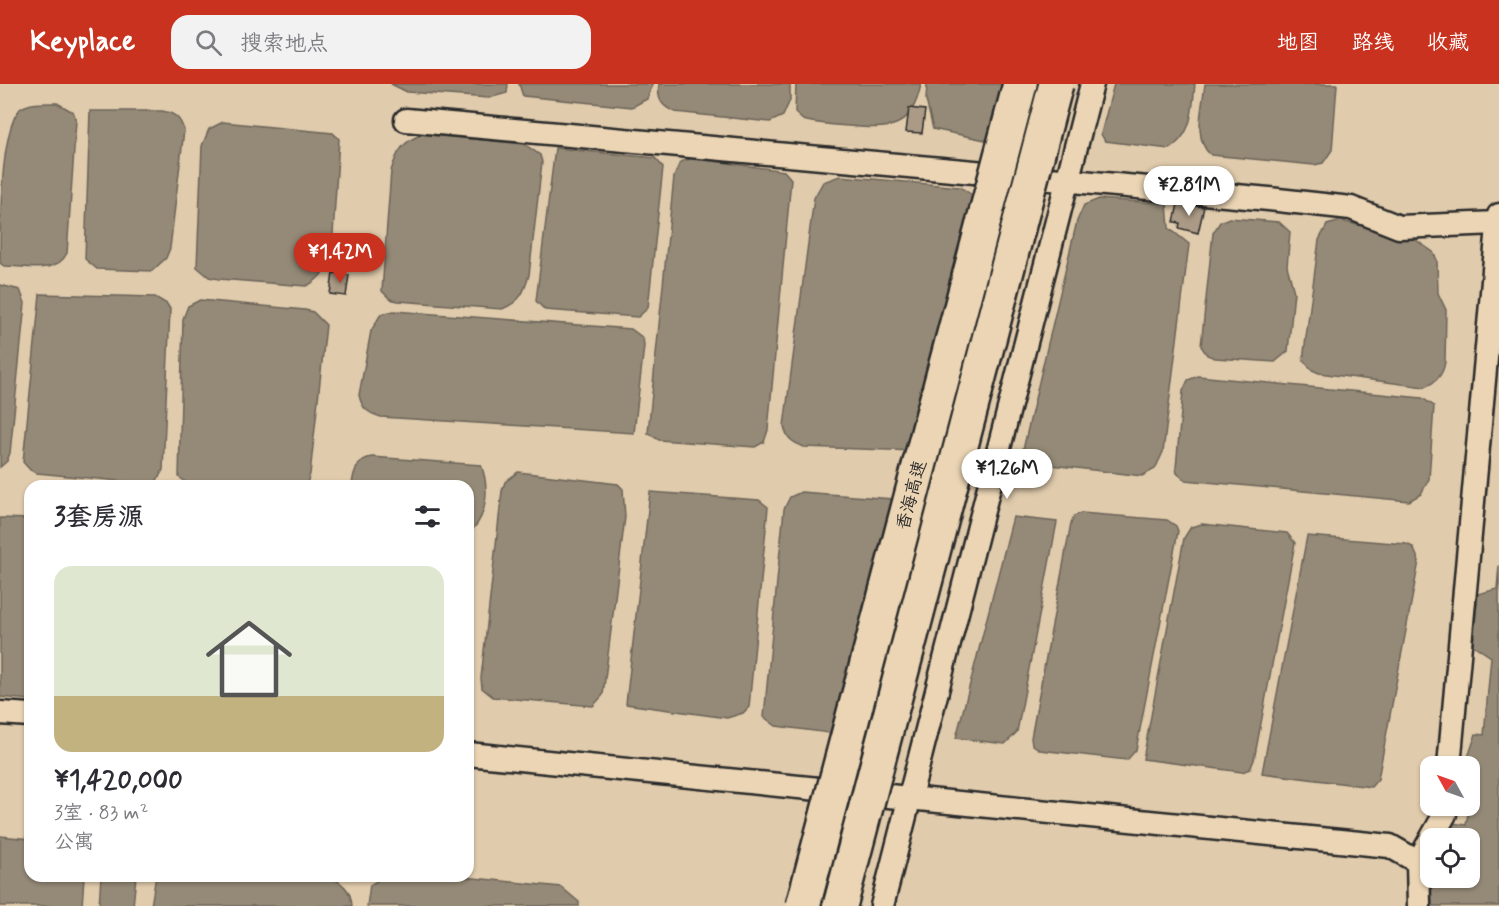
<!DOCTYPE html>
<html lang="zh">
<head>
<meta charset="utf-8">
<style>
  :root { --surface:#fff; --page:#f2f2f3; --text:#2b2b33; --muted:#7c7c81; --accent:#c8321e }
  body { margin:0; font-family:Mynerve,"LXGW WenKai TC",sans-serif; background:var(--page); color:var(--text); height:100vh; display:flex; flex-direction:column; font-size:22px; white-space:nowrap }
  * { box-sizing:border-box; margin:0 }
  p { font-size:20px; color:var(--muted) }
  .icon { flex:none; width:33px; height:33px; fill:none; stroke:currentColor; stroke-width:2; stroke-linecap:round; stroke-linejoin:round }
  .map { position:relative; flex:1; overflow:hidden }
  .details { position:absolute; left:24px; top:396px; width:450px; height:402px; display:flex; flex-direction:column; background:var(--surface); border-radius:18px; box-shadow:0 2px 4px #0004 }
  .details>* { flex:none }
  .needle { width:39px; rotate:310deg }
  .buttons { position:absolute; left:1420px; top:672px; display:grid; gap:12px }
  .buttons a { display:grid; place-items:center; width:60px; height:60px; border-radius:12px; background:var(--surface); box-shadow:0 2px 4px #0004; font-size:30px }
  .price { position:absolute; translate:-50% -51px; padding:0 14px; border-radius:21px; background:#fff; color:#222; font-size:20px; line-height:39px; filter:drop-shadow(0 2px 3px #0008) }
  .price::after { content:''; position:absolute; left:50%; top:36px; width:18px; height:14px; margin-left:-9px; background:inherit; clip-path:polygon(0 0,100% 0,50% 100%) }
  .price.selected { background:var(--accent); color:#fff }
  ul { padding:0; list-style:none }
  li { display:grid; align-content:center; gap:12px; height:318px; padding:0 30px }
  li span { display:grid; place-items:center; height:186px; border-radius:18px; color:#555 }
  li>.icon { margin-inline-start:auto }
  span .icon { width:108px; height:108px; fill:#fffc; stroke-width:1 }
  li b { font-size:26px }
  h2 { display:flex; justify-content:space-between; align-items:center; height:72px; padding:0 30px; font-size:26px }
  header { display:flex; align-items:center; gap:36px; box-sizing:border-box; height:84px; padding:0 30px; background:var(--accent); color:#fff }
  header strong { font-size:28px }
  nav { display:flex; gap:33px; margin-inline-start:auto; font-size:21px }
  .search { width:420px; height:54px; background:var(--page); display:flex; align-items:center; gap:15px; box-sizing:border-box; padding:0 21px; border-radius:18px; color:var(--muted); font-size:22px }
  .map>svg:first-child { display:block }
  .water { fill:#958a77; stroke:#6b6459; stroke-width:1.5 }
  .building { fill:#ab9b86; stroke:#2b2b2b; stroke-width:1.5 }
  .lines { fill:none; stroke-linecap:round; stroke-linejoin:round }
  .minor-casing { stroke:#2b2b2b; stroke-width:27 }
  .minor { stroke:#ebd5b4; stroke-width:22 }
  .highway-bridge-casing { stroke:#2b2b2b; stroke-width:38; stroke-linecap:butt }
  .highway-bridge { stroke:#ebd5b4; stroke-width:33 }
  .labels { text-anchor:middle; stroke-width:6; stroke-linejoin:round; paint-order:stroke }
  .street-label { font-size:18px; fill:#2b2b2b; stroke:#ebd5b4 }
</style>
</head>
<body>
<header>
<strong>Keyplace</strong>
<div class="search"><svg class="icon" aria-label="search" viewBox="0 0 24 24"><circle cx="10" cy="10" r="6"/><path d="M15 15l6 6"/></svg>搜索地点</div>
<nav><a>地图</a><a>路线</a><a>收藏</a></nav>
</header>
<div class="map">
<svg width="1499" height="822" viewBox="0 0 1499 822">
  <rect width="100%" height="100%" fill="#e0cbac"/>
  <filter id="ink" filterUnits="userSpaceOnUse"><feTurbulence type="fractalNoise" baseFrequency=".0167" numOctaves="2"/><feDisplacementMap in="SourceGraphic" scale="12" xChannelSelector="R" yChannelSelector="G"/><feConvolveMatrix kernelMatrix="1 2 1 2 8 2 1 2 1" color-interpolation-filters="sRGB"/></filter>
  <g filter="url(#ink)">
    <g class="water">
      <path d="M 391,0 L 508,0 L 507,9 L 489,14 L 407,8 Z"/>
      <path d="M 519,0 L 653,0 L 647,15 L 632,23 L 523,12 Z"/>
      <path d="M 659,0 L 790,0 L 790,16 L 783,32 L 770,38 L 675,28 C 661,22 657,15 659,0 Z"/>
      <path d="M 796,0 L 921,0 C 912,46 889,46 849,42 C 833,41 818,40 803,36 L 795,29 Z"/>
      <path d="M 927,0 L 1010,0 L 995,58 L 933,45 L 926,16 Z"/>
      <path d="M 1114,0 L 1195,0 C 1192,26 1193,51 1169,65 L 1105,57 L 1101,50 Z"/>
      <path d="M 1205,0 L 1337,0 L 1332,66 L 1323,79 L 1314,81 L 1211,71 C 1192,56 1203,21 1205,0 Z"/>
      <path d="M 57,19 L 73,28 L 76,36 L 67,169 C 57,191 25,182 4,182 L 0,179 C 0,143 0,46 20,25 C 30,18 45,19 57,19 Z"/>
      <path d="M 90,27 L 162,27 C 175,29 180,34 184,46 L 170,164 L 166,174 L 152,187 L 97,185 L 85,175 Z"/>
      <path d="M 223,38 L 333,49 L 339,55 L 332,166 C 327,182 323,195 306,202 L 219,195 L 209,193 L 197,183 L 202,62 L 209,45 Z"/>
      <path d="M 423,50 L 524,60 L 540,71 L 542,78 L 529,191 C 524,209 520,218 502,225 L 398,217 L 390,215 L 382,207 L 391,87 C 397,67 403,57 423,50 Z"/>
      <path d="M 555,64 L 655,74 L 663,83 L 648,224 L 638,233 L 545,226 L 536,217 Z"/>
      <path d="M 693,74 L 784,87 L 791,95 L 768,346 L 764,358 L 755,363 L 659,356 L 648,349 L 674,93 L 680,78 Z"/>
      <path d="M 840,92 L 960,103 L 978,115 L 915,367 L 804,363 C 792,358 787,355 784,342 L 814,114 L 823,98 Z"/>
      <path d="M 1099,115 L 1167,120 L 1169,144 L 1189,160 L 1163,368 L 1155,385 L 1142,392 L 1035,379 L 1022,370 L 1077,137 L 1084,121 Z"/>
      <path d="M 1229,134 L 1279,138 L 1290,148 L 1287,182 L 1294,208 L 1288,267 L 1275,278 L 1215,274 L 1207,271 L 1201,262 L 1213,149 L 1220,138 Z"/>
      <path d="M 1341,137 L 1413,154 L 1433,168 L 1437,176 L 1438,209 L 1446,226 L 1445,278 C 1443,291 1436,299 1424,303 L 1319,289 L 1312,286 L 1303,276 L 1319,156 L 1327,141 Z"/>
      <path d="M 0,201 L 20,206 L 25,219 L 10,369 L 7,377 L 0,383 Z"/>
      <path d="M 40,210 L 155,213 L 167,220 L 170,225 L 163,386 L 156,398 L 150,400 L 37,389 L 30,386 L 23,378 Z"/>
      <path d="M 200,216 L 305,226 L 313,228 L 326,241 L 310,390 L 306,402 L 191,402 L 179,393 L 183,235 L 188,222 Z"/>
      <path d="M 394,227 L 631,245 L 643,254 L 644,262 L 634,349 L 381,333 C 368,329 362,325 359,311 L 371,247 L 381,230 Z"/>
      <path d="M 1198,292 L 1422,314 L 1434,322 L 1429,395 L 1421,410 L 1409,417 L 1185,396 L 1177,389 L 1176,384 L 1183,307 L 1188,296 Z"/>
      <path d="M 372,373 L 481,381 C 489,401 488,429 473,445 L 468,445 L 468,402 L 352,402 C 353,388 357,375 372,373 Z"/>
      <path d="M 518,388 L 618,400 L 623,405 L 625,433 L 603,611 L 593,622 L 493,613 L 482,604 L 481,594 L 502,407 L 505,398 Z"/>
      <path d="M 650,408 L 759,416 L 768,423 L 749,623 L 743,629 L 727,634 L 626,620 Z"/>
      <path d="M 801,408 L 906,416 L 837,650 L 776,642 L 764,633 L 784,425 L 790,413 Z"/>
      <path d="M 1081,429 L 1167,436 L 1176,442 L 1178,447 L 1136,666 L 1127,676 L 1040,666 L 1032,660 L 1031,654 L 1071,439 L 1074,432 Z"/>
      <path d="M 1013,433 L 1057,438 L 1017,648 L 1005,660 L 956,654 Z"/>
      <path d="M 0,434 L 30,435 L 30,616 L 0,613 Z"/>
      <path d="M 1202,440 L 1287,449 L 1295,459 L 1254,676 L 1250,685 L 1242,688 L 1143,675 L 1184,454 L 1191,443 Z"/>
      <path d="M 1307,452 L 1406,460 L 1413,463 L 1419,477 L 1378,695 L 1371,703 L 1262,689 Z"/>
      <path d="M 1499,481 L 1499,822 L 1432,822 L 1431,794 L 1470,794 L 1470,754 L 1446,754 L 1453,739 L 1466,741 L 1476,686 L 1467,676 L 1476,650 L 1484,651 L 1491,573 L 1473,561 L 1478,510 L 1497,505 Z"/>
      <path d="M 0,752 L 30,755 L 30,792 L 84,792 L 82,822 L 0,822 Z"/>
      <path d="M 101,792 L 136,792 L 133,822 L 99,822 Z"/>
      <path d="M 156,792 L 327,792 C 342,798 351,805 352,822 L 151,822 Z"/>
      <path d="M 385,792 L 455,792 L 561,803 L 579,818 L 579,822 L 367,822 L 370,801 Z"/>
    </g>
    <g class="building">
      <path d="M 909,24 L 925,26 L 922,49 L 906,48 Z"/>
      <path d="M 1178,120 L 1204,123 L 1198,149 L 1179,144 L 1180,139 L 1174,138 Z"/>
      <path d="M 333,189 L 349,191 L 346,212 L 330,210 Z"/>
    </g>
    <g class="lines">
      <defs>
        <g id="minor">
          <path d="M 406,36 L 1269,115 L 1351,124 L 1399,143 L 1498,139"/>
          <path d="M 0,629 L 30,631"/>
          <path d="M 468,670 L 1390,762 L 1418,778"/>
          <path d="M 1449,682 L 1499,131"/>
          <path d="M 882,822 L 1092,0"/>
          <path d="M 1419,822 L 1418,778 L 1445,730 L 1445,722"/>
        </g>
      </defs>
      <use href="#minor" class="minor-casing"/>
      <use href="#minor" class="minor"/>
      <defs>
        <g id="highway-bridge">
          <path d="M 803,822 L 1020,0"/>
          <path d="M 840,822 L 1056,0"/>
        </g>
      </defs>
      <use href="#highway-bridge" class="highway-bridge-casing"/>
      <use href="#highway-bridge" class="highway-bridge"/>
    </g>
  </g>
  <g class="labels">
    <g class="street-label">
      <text transform="translate(911 411) rotate(-75)" y="6">香海高速</text>
    </g>
  </g>
</svg>
<div class="buttons">
<a><svg class="needle" viewBox="-14 -14 28 28"><path d="M0-13l5 13h-10z" fill="#e53935"/><path d="M0 13l5-13h-10z" fill="#7c7c81"/></svg></a>
<a><svg class="icon" aria-label="locate" viewBox="0 0 24 24"><circle cx="12" cy="12" r="6"/><path d="M12 2v4M12 18v4M2 12h4M18 12h4"/></svg></a>
</div>
<b class="price" style="left:1189px;top:133px">¥2.81M</b>
<b class="price selected" style="left:340px;top:200px">¥1.42M</b>
<b class="price" style="left:1007px;top:416px">¥1.26M</b>
<section class="details">
<h2>3套房源<svg class="icon" aria-label="filters" viewBox="0 0 24 24"><path d="M4 7h16M4 17h16"/><circle cx="9" cy="7" r="2"/><circle cx="15" cy="17" r="2"/></svg></h2>
<ul>
<li><span style="background:linear-gradient(#dfe7d0 70%,#c2b280 0)"><svg class="icon" aria-label="home" viewBox="0 0 24 24"><path d="M3 11l9-7 9 7M6 9v11h12V9"/></svg></span><div><b>¥1,420,000</b><p>3室 · 83 m²</p><p>公寓</p></div></li>
</ul>
</section>
</div>
</body>
</html>
